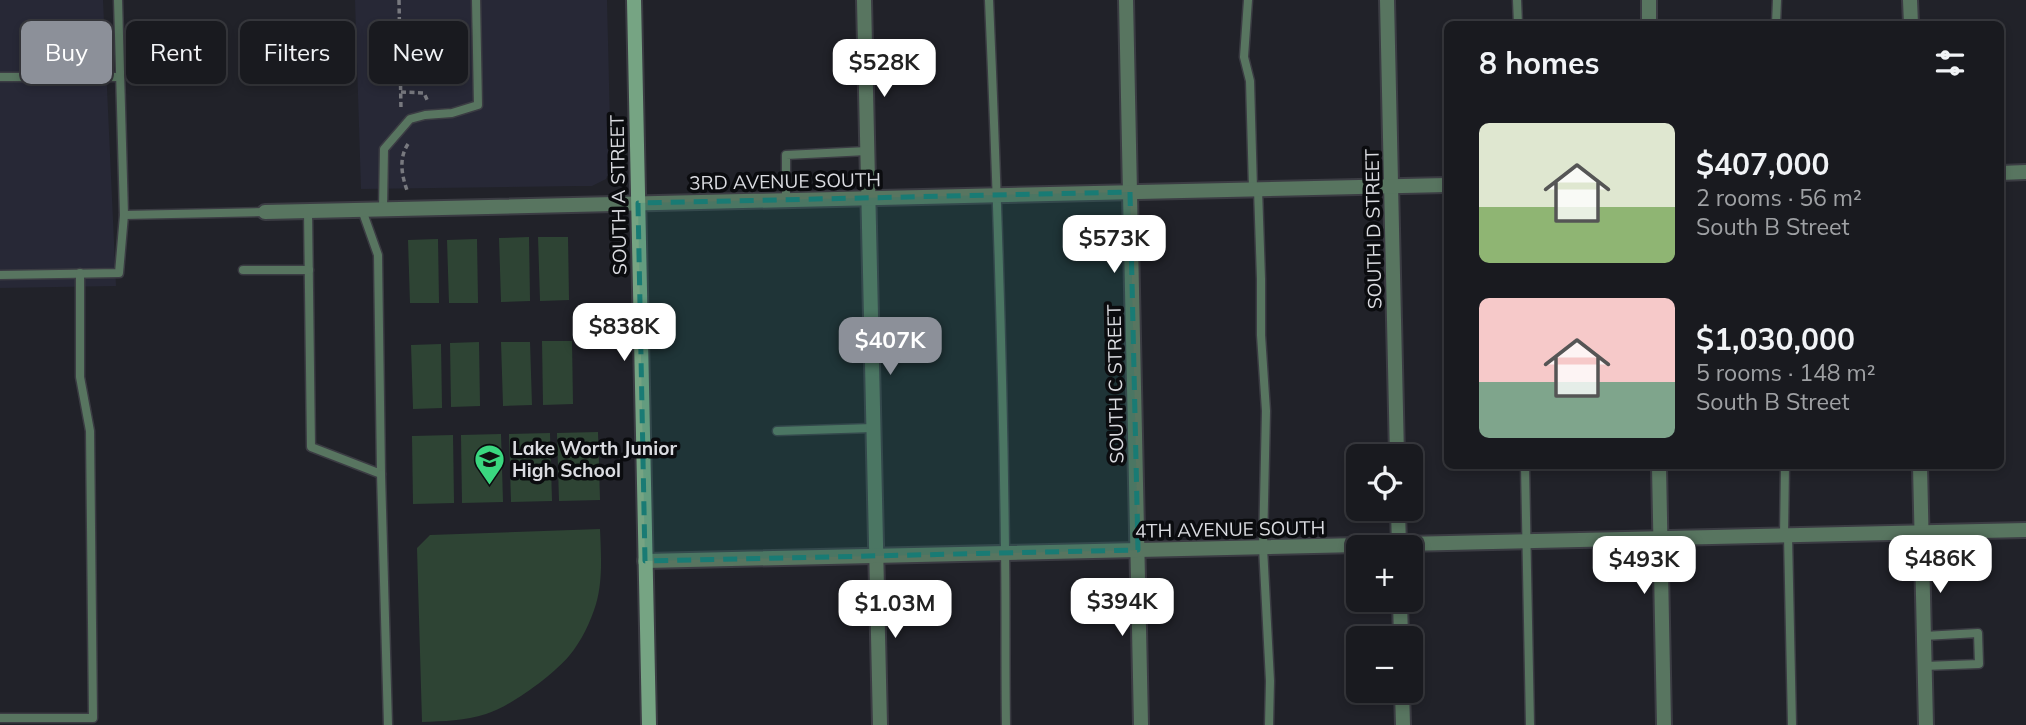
<!DOCTYPE html>
<html lang="en">
<head>
<meta charset="utf-8">
<style>
  :root { --surface:#191a1f; --page:#222328; --text:#f1f3f6; --muted:#9fa1a4; --line:#37383d; --accent:#8c9099 }
  body { margin:0; font-family:Mulish,sans-serif; background:var(--page); color:var(--text); height:100vh; display:flex; flex-direction:column; font-size:26px; white-space:nowrap }
  * { box-sizing:border-box; margin:0 }
  p { font-size:23px; color:var(--muted) }
  .icon { flex:none; width:38px; height:38px; fill:none; stroke:currentColor; stroke-width:2; stroke-linecap:round; stroke-linejoin:round }
  .map { position:relative; flex:1; overflow:hidden }
  .details { position:absolute; left:1444px; top:21px; width:560px; height:448px; display:flex; flex-direction:column; background:var(--surface); border-radius:10px; box-shadow:0 4px 10px #0003,0 0 0 2px var(--line) }
  .details>* { flex:none }
  .top-card { position:absolute; left:21px; top:21px; width:665px; height:63px; display:flex; gap:14px }
  .tools { position:absolute; left:1346px; top:444px; display:grid; gap:14px }
  .tools a { display:grid; place-items:center; width:77px; height:77px; border-radius:10px; background:var(--surface); box-shadow:0 4px 10px #0003,0 0 0 2px var(--line); font-size:35px }
  .price { position:absolute; translate:-50% -60px; padding:0 16px; border-radius:14px; background:#fff; color:#222; font-size:23px; line-height:46px; filter:drop-shadow(0 2px 4px #0008) }
  .price::after { content:''; position:absolute; left:50%; top:42px; width:21px; height:16px; margin-left:-10px; background:inherit; clip-path:polygon(0 0,100% 0,50% 100%) }
  .price.active { background:var(--accent); color:#fff }
  ul { padding:0; list-style:none }
  li { display:flex; align-items:center; gap:21px; height:175px; padding:0 35px }
  li span { display:grid; place-items:center; flex:none; width:196px; height:140px; border-radius:10px; color:#555 }
  li>.icon { margin-inline-start:auto }
  span .icon { width:84px; height:84px; fill:#fffc; stroke-width:1 }
  li b { font-size:30px }
  h2 { display:flex; justify-content:space-between; align-items:center; height:84px; padding:0 35px; font-size:30px }
  .tag { padding:0 24px; border-radius:10px; background:var(--surface); box-shadow:0 4px 10px #0003,0 0 0 2px var(--line); font-size:24px; line-height:63px }
  .tag.active { background:var(--accent); color:#fff }
  .map>svg:first-child { display:block }
  .built { fill:#272836 }
  .green { fill:#2e4434 }
  .lines { fill:none; stroke-linecap:round; stroke-linejoin:round }
  .lane-casing { stroke:#3b3c43; stroke-width:11 }
  .street-casing { stroke:#3b3c43; stroke-width:18 }
  .secondary-casing { stroke:#3b3c43; stroke-width:18 }
  .path { stroke:#78797f; stroke-width:3.5; stroke-dasharray:5 3.5; stroke-linecap:butt }
  .lane { stroke:#587560; stroke-width:8 }
  .street { stroke:#587560; stroke-width:14 }
  .secondary { stroke:#76a483; stroke-width:14 }
  .marked { fill:#197b74; fill-opacity:0.2; stroke:#197b74; stroke-width:5; stroke-dasharray:14 9; stroke-linejoin:round }
  .labels { text-anchor:middle; stroke-width:7; stroke-linejoin:round; paint-order:stroke }
  .street-label { font-size:19px; fill:#dbdce1; stroke:#0b0c0f }
  .poi-label { font-size:19px; font-weight:bold; fill:#dbdce1; stroke:#0b0c0f; text-anchor:start }
</style>
</head>
<body>
<div class="map">
<svg width="2026" height="725" viewBox="0 0 2026 725">
  <rect width="100%" height="100%" fill="#212229"/>
  <g class="built">
    <path d="M 0,0 L 103,0 L 116,286 L 0,288 Z"/>
    <path d="M 355,0 L 607,0 L 611,166 L 606,179 L 592,186 L 577,186 L 361,189 Z"/>
  </g>
  <g class="green">
    <path d="M 529,237 L 530,301 L 501,302 L 499,238 Z"/>
    <path d="M 538,237 L 568,237 L 569,300 L 540,301 Z"/>
    <path d="M 438,239 L 439,303 L 410,303 L 408,240 Z"/>
    <path d="M 477,239 L 478,303 L 449,303 L 447,240 Z"/>
    <path d="M 542,341 L 572,341 L 573,404 L 543,405 Z"/>
    <path d="M 479,342 L 480,406 L 451,407 L 450,343 Z"/>
    <path d="M 501,342 L 530,342 L 532,405 L 503,406 Z"/>
    <path d="M 441,344 L 442,408 L 413,409 L 411,345 Z"/>
    <path d="M 598,432 L 600,500 L 559,501 L 557,433 Z"/>
    <path d="M 550,433 L 552,501 L 511,502 L 509,434 Z"/>
    <path d="M 501,434 L 503,502 L 462,503 L 461,435 Z"/>
    <path d="M 453,435 L 454,503 L 413,504 L 412,436 Z"/>
    <path d="M 600,529 C 601,554 603,580 596,604 C 591,621 581,642 569,656 C 553,675 510,707 486,714 C 465,721 444,721 422,722 L 417,548 L 430,535 Z"/>
  </g>
  <g class="lines">
    <defs>
      <g id="lane">
        <path d="M 989,0 C 997,183 1003,367 1005,550 C 1006,609 1005,667 1006,725"/>
        <path d="M 1248,0 L 1244,57 L 1250,81 L 1253,189"/>
        <path d="M 1517,0 L 1518,24"/>
        <path d="M 1776,24 L 1777,0"/>
        <path d="M 0,77 L 120,77"/>
        <path d="M 1258,189 L 1261,279 L 1261,335 L 1266,411 L 1263,547 L 1270,681 L 1269,725"/>
        <path d="M 786,200 L 786,155 L 867,151"/>
        <path d="M 383,209 L 384,149 L 410,119 L 425,115 L 452,113 L 478,105 L 476,0"/>
        <path d="M 308,211 L 311,447 L 381,474 L 378,255 L 362,210"/>
        <path d="M 124,215 L 265,212"/>
        <path d="M 243,270 L 309,270"/>
        <path d="M 0,275 L 119,273 L 124,215 L 118,0"/>
        <path d="M 777,431 L 873,428"/>
        <path d="M 1525,466 L 1530,725"/>
        <path d="M 381,474 L 388,725"/>
        <path d="M 1784,536 L 1785,466"/>
        <path d="M 1788,536 L 1792,725"/>
        <path d="M 1924,636 L 1978,633 L 1979,664 L 1924,666"/>
        <path d="M 0,718 L 93,718 L 90,431 L 80,377 L 80,273"/>
      </g>
      <g id="street">
        <path d="M 864,0 L 880,725"/>
        <path d="M 1126,0 L 1141,725"/>
        <path d="M 1387,0 L 1397,457"/>
        <path d="M 1649,0 L 1649,24"/>
        <path d="M 1910,0 L 1911,24"/>
        <path d="M 2000,173 L 2026,172"/>
        <path d="M 265,212 L 1447,185"/>
        <path d="M 1659,466 L 1664,725"/>
        <path d="M 1920,466 L 1926,725"/>
        <path d="M 1398,509 L 1399,548"/>
        <path d="M 645,561 L 2026,530"/>
        <path d="M 1400,600 L 1401,639"/>
        <path d="M 1402,691 L 1403,725"/>
      </g>
      <path id="secondary" d="M 634,0 L 649,725"/>
    </defs>
    <use href="#lane" class="lane-casing"/>
    <use href="#street" class="street-casing"/>
    <use href="#secondary" class="secondary-casing"/>
    <g class="path">
      <path d="M 399,0 L 401,110"/>
      <path d="M 401,92 L 424,93 L 428,102"/>
      <path d="M 408,144 C 398,159 402,177 408,193"/>
    </g>
    <use href="#lane" class="lane"/>
    <use href="#street" class="street"/>
    <use href="#secondary" class="secondary"/>
  </g>
  <path class="marked" d="M 1130,192 L 1138,550 L 645,561 L 638,203 Z"/>
  <defs>
    <symbol id="school-pin" viewBox="-11 -11 22 30"><path d="M0 17L-7.5 6A9.5 9.5 0 1 1 7.5 6Z" fill="#3ad77f" stroke="#0b0c0f"/><path d="M0-5L7-2L0 1L-7-2ZM-4 1L0 2.5L4 1V4Q0 6-4 4Z" fill="#111"/></symbol>
  </defs>
  <g fill-rule="evenodd">
    <use href="#school-pin" x="472" y="442" width="35" height="47"/>
  </g>
  <g class="labels">
    <g class="street-label">
      <text transform="translate(785 181) rotate(-1)" y="7">3RD AVENUE SOUTH</text>
      <text transform="translate(618 195) rotate(-91)" y="7">SOUTH A STREET</text>
      <text transform="translate(1373 229) rotate(-91)" y="7">SOUTH D STREET</text>
      <text transform="translate(1115 384) rotate(-91)" y="7">SOUTH C STREET</text>
      <text transform="translate(1230 529) rotate(-1)" y="7">4TH AVENUE SOUTH</text>
    </g>
    <g class="poi-label">
      <text x="512" y="455">Lake Worth Junior<tspan x="512" dy="22">High School</tspan></text>
    </g>
  </g>
</svg>
<div class="tools">
<a><svg class="icon" aria-label="locate" viewBox="0 0 24 24"><circle cx="12" cy="12" r="6"/><path d="M12 2v4M12 18v4M2 12h4M18 12h4"/></svg></a>
<a>+</a>
<a>−</a>
</div>
<b class="price" style="left:884px;top:99px">$528K</b>
<b class="price" style="left:1114px;top:275px">$573K</b>
<b class="price" style="left:624px;top:363px">$838K</b>
<b class="price active" style="left:890px;top:377px">$407K</b>
<b class="price" style="left:1940px;top:595px">$486K</b>
<b class="price" style="left:1644px;top:596px">$493K</b>
<b class="price" style="left:1122px;top:638px">$394K</b>
<b class="price" style="left:895px;top:640px">$1.03M</b>
<div class="top-card">
<a class="tag active">Buy</a>
<a class="tag">Rent</a>
<a class="tag">Filters</a>
<a class="tag">New</a>
</div>
<section class="details">
<h2>8 homes<svg class="icon" aria-label="filters" viewBox="0 0 24 24"><path d="M4 7h16M4 17h16"/><circle cx="9" cy="7" r="2"/><circle cx="15" cy="17" r="2"/></svg></h2>
<ul>
<li><span style="background:linear-gradient(#dfe7d0 60%,#8fb573 0)"><svg class="icon" aria-label="home" viewBox="0 0 24 24"><path d="M3 11l9-7 9 7M6 9v11h12V9"/></svg></span><div><b>$407,000</b><p>2 rooms · 56 m²</p><p>South B Street</p></div></li>
<li><span style="background:linear-gradient(#f6c9c9 60%,#7fa58c 0)"><svg class="icon" aria-label="home" viewBox="0 0 24 24"><path d="M3 11l9-7 9 7M6 9v11h12V9"/></svg></span><div><b>$1,030,000</b><p>5 rooms · 148 m²</p><p>South B Street</p></div></li>
</ul>
</section>
</div>
</body>
</html>
